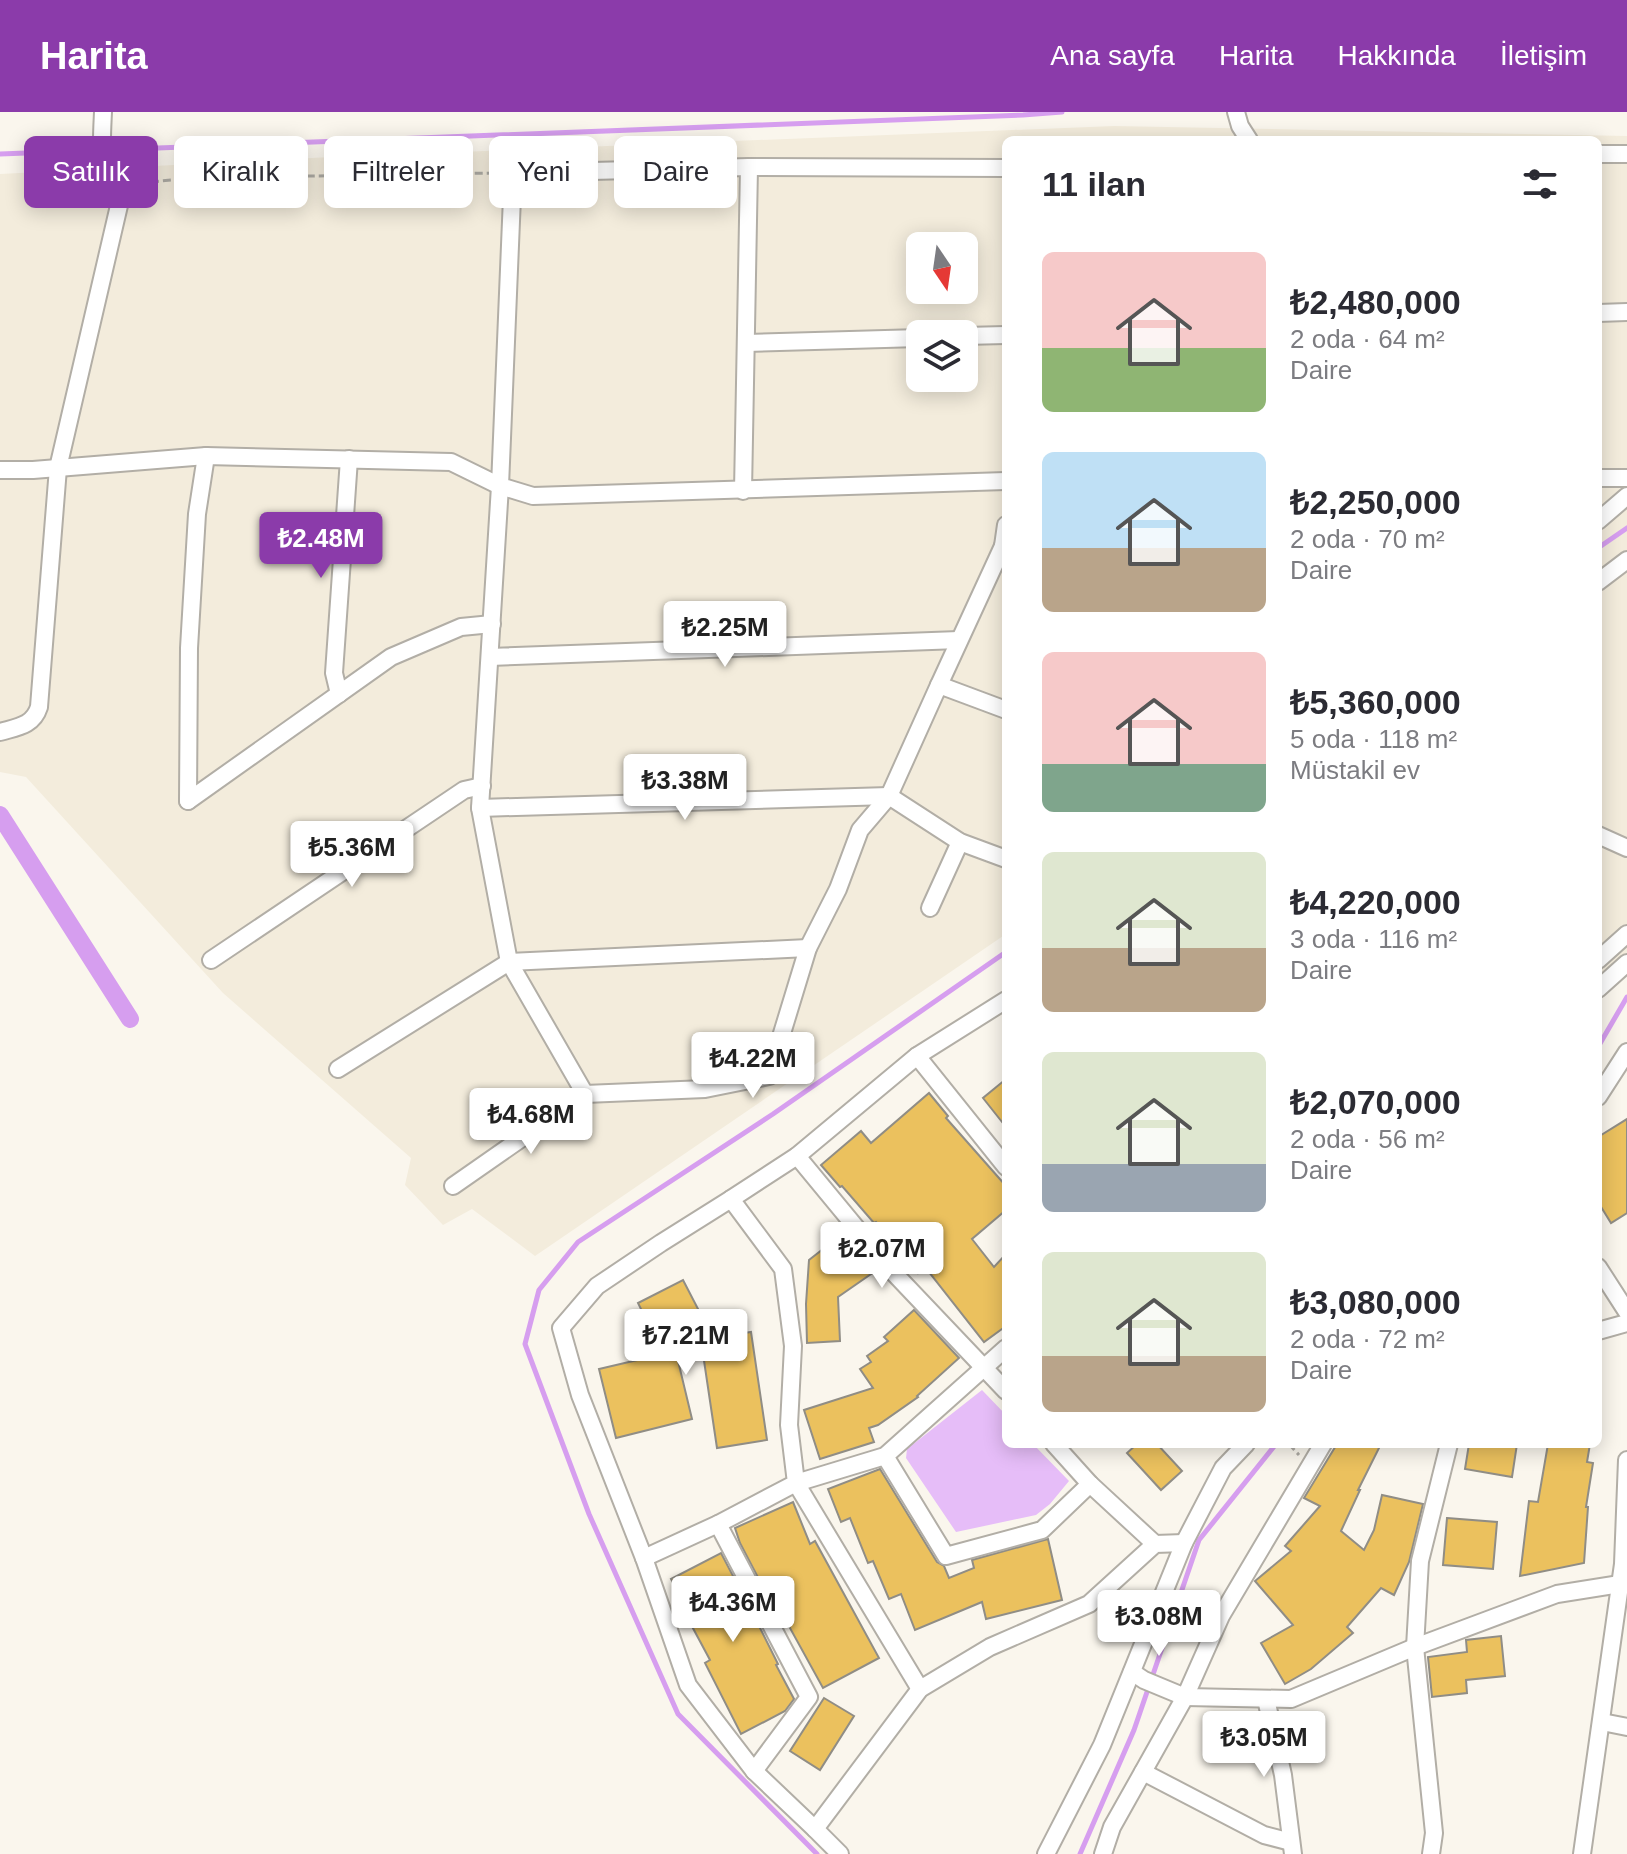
<!DOCTYPE html>
<html lang="tr">
<head>
<meta charset="utf-8">
<style>
  :root { --surface:#fff; --page:#f7f7f7; --text:#2b2b33; --muted:#7c7c81; --accent:#8b3baa }
  body { margin:0; font-family:Arial,sans-serif; background:var(--page); color:var(--text); height:100vh; display:flex; flex-direction:column; font-size:30px; white-space:nowrap }
  * { box-sizing:border-box; margin:0 }
  p { font-size:26px; color:var(--muted) }
  .icon { flex:none; width:44px; height:44px; fill:none; stroke:currentColor; stroke-width:2; stroke-linecap:round; stroke-linejoin:round }
  .map { position:relative; flex:1; overflow:hidden }
  .drawer { position:absolute; left:1002px; top:24px; width:600px; height:1312px; display:flex; flex-direction:column; background:var(--surface); border-radius:12px; box-shadow:0 4px 20px #0003 }
  .drawer>* { flex:none }
  .hud { position:absolute; left:24px; top:24px; width:760px; height:72px; display:flex; gap:16px }
  .needle { width:52px; rotate:167deg }
  .tools { position:absolute; left:906px; top:120px; display:grid; gap:16px }
  .tools a { display:grid; place-items:center; width:72px; height:72px; border-radius:12px; background:var(--surface); box-shadow:0 4px 20px #0003; font-size:40px }
  .price { position:absolute; translate:-50% -68px; padding:0 18px; border-radius:8px; background:#fff; color:#222; font-size:26px; line-height:52px; filter:drop-shadow(0 2px 4px #0008) }
  .price::after { content:''; position:absolute; left:50%; top:48px; width:24px; height:18px; margin-left:-12px; background:inherit; clip-path:polygon(0 0,100% 0,50% 100%) }
  .price.selected { background:var(--accent); color:#fff }
  ul { padding:0; list-style:none }
  li { display:flex; align-items:center; gap:24px; height:200px; padding:0 40px }
  li span { display:grid; place-items:center; flex:none; width:224px; height:160px; border-radius:12px; color:#555 }
  li>.icon { margin-inline-start:auto }
  span .icon { width:96px; height:96px; fill:#fffc; stroke-width:1 }
  li b { font-size:34px }
  h2 { display:flex; justify-content:space-between; align-items:center; height:96px; padding:0 40px; font-size:34px }
  .pill { padding:0 28px; border-radius:12px; background:var(--surface); box-shadow:0 4px 20px #0003; font-size:28px; line-height:72px }
  .pill.selected { background:var(--accent); color:#fff }
  header { display:flex; align-items:center; gap:48px; box-sizing:border-box; height:112px; padding:0 40px; background:var(--accent); color:#fff }
  header strong { font-size:38px }
  nav { display:flex; gap:44px; margin-inline-start:auto; font-size:28px }
  .map>svg:first-child { display:block }
  .built { fill:#f3ecdc; fill-rule:evenodd }
  .green { fill:#e6bdf8 }
  .lines { fill:none; stroke-linecap:round; stroke-linejoin:round }
  .stream { stroke:#d69eef; stroke-width:5 }
  .canal { stroke:#d69eef; stroke-width:18 }
  .building { fill:#ebc15e; stroke:#908d85; stroke-width:2 }
  .street-casing { stroke:#b2aea6; stroke-width:20 }
  .path { stroke:#adaaa3; stroke-width:3; stroke-dasharray:8 4; stroke-linecap:butt }
  .street { stroke:#fff; stroke-width:16 }
</style>
</head>
<body>
<header>
<strong>Harita</strong>
<nav><a>Ana sayfa</a><a>Harita</a><a>Hakkında</a><a>İletişim</a></nav>
</header>
<div class="map">
<svg width="1627" height="1742" viewBox="0 0 1627 1742">
  <rect width="100%" height="100%" fill="#faf6ed"/>
  <path class="built" d="M 1114,14 L 1627,24 L 1627,841 L 1598,868 L 1598,28 L 1006,28 L 1006,822 L 535,1144 L 472,1097 L 443,1113 L 405,1073 L 411,1046 L 223,881 L 26,665 L 0,660 L 0,62 L 331,45 ZM 920,134 L 964,134 L 964,178 L 920,178 ZM 920,222 L 964,222 L 964,266 L 920,266 Z"/>
  <path class="green" d="M 982,1278 L 1006,1303 L 1006,1332 L 1033,1332 L 1069,1369 L 1050,1392 L 1036,1403 L 956,1420 L 906,1346 L 907,1337 Z"/>
  <g class="lines">
    <g class="stream">
      <path d="M 0,42 L 1023,3 L 1062,0"/>
      <path d="M 1598,436 L 1627,416"/>
      <path d="M 1598,935 L 1627,885"/>
      <path d="M 817,1742 L 678,1602 L 589,1402 L 525,1232 L 539,1178 L 578,1130 L 773,1002 L 1006,840"/>
      <path d="M 1080,1742 L 1134,1618 L 1199,1428 L 1276,1332"/>
    </g>
    <path class="canal" d="M 0,703 L 130,907"/>
  </g>
  <g class="building">
    <path d="M 1006,967 L 1006,1015 L 983,986 Z"/>
    <path d="M 929,981 L 948,1004 L 946,1006 L 1006,1074 L 1006,1098 L 972,1127 L 994,1155 L 1006,1142 L 1006,1214 L 984,1230 L 925,1155 L 918,1161 L 876,1110 L 874,1111 L 842,1074 L 840,1075 L 821,1053 L 861,1019 L 871,1031 Z"/>
    <path d="M 1627,1007 L 1627,1101 L 1611,1111 L 1598,1090 L 1598,1025 Z"/>
    <path d="M 841,1123 L 871,1162 L 838,1185 L 840,1229 L 807,1231 L 806,1192 L 809,1148 Z"/>
    <path d="M 683,1168 L 713,1226 L 751,1220 L 767,1328 L 717,1336 L 699,1215 L 673,1228 L 692,1307 L 616,1326 L 599,1257 L 663,1242 L 638,1191 Z"/>
    <path d="M 914,1198 L 959,1246 L 917,1284 L 918,1285 L 878,1313 L 869,1316 L 874,1330 L 820,1347 L 804,1298 L 873,1276 L 860,1257 L 871,1250 L 867,1244 L 888,1229 L 884,1225 Z"/>
    <path d="M 1137,1332 L 1157,1332 L 1182,1359 L 1161,1378 L 1127,1341 Z"/>
    <path d="M 1337,1332 L 1381,1332 L 1358,1378 L 1360,1378 L 1341,1419 L 1364,1438 L 1374,1418 L 1382,1383 L 1423,1392 L 1409,1450 L 1394,1483 L 1381,1476 L 1347,1515 L 1353,1521 L 1311,1557 L 1285,1572 L 1261,1531 L 1293,1513 L 1255,1469 L 1291,1439 L 1285,1434 L 1320,1394 L 1304,1386 Z"/>
    <path d="M 1469,1332 L 1517,1332 L 1512,1365 L 1465,1357 Z"/>
    <path d="M 1548,1332 L 1590,1332 L 1587,1350 L 1593,1351 L 1586,1395 L 1588,1395 L 1584,1451 L 1520,1464 L 1529,1389 L 1538,1390 Z"/>
    <path d="M 880,1357 L 937,1450 L 944,1454 L 949,1466 L 974,1456 L 972,1448 L 1048,1427 L 1062,1488 L 986,1507 L 982,1490 L 915,1518 L 901,1482 L 889,1487 L 873,1449 L 868,1451 L 850,1406 L 841,1410 L 828,1377 Z"/>
    <path d="M 793,1390 L 810,1432 L 815,1429 L 879,1546 L 823,1576 L 779,1496 L 775,1498 L 740,1431 L 735,1416 Z"/>
    <path d="M 1447,1406 L 1497,1410 L 1493,1457 L 1443,1453 Z"/>
    <path d="M 721,1441 L 756,1508 L 778,1552 L 776,1553 L 794,1587 L 785,1599 L 741,1622 L 705,1551 L 710,1548 L 687,1505 L 690,1503 L 671,1467 Z"/>
    <path d="M 1501,1524 L 1505,1564 L 1466,1568 L 1467,1581 L 1432,1585 L 1428,1545 L 1467,1540 L 1466,1528 Z"/>
    <path d="M 824,1586 L 854,1604 L 820,1658 L 790,1639 Z"/>
  </g>
  <g class="lines">
    <defs>
      <g id="street">
        <path d="M 1236,0 L 1240,14 L 1249,28"/>
        <path d="M 1598,42 L 1627,42"/>
        <path d="M 1006,56 L 749,55 L 513,61 L 500,374 L 480,696 L 509,850 L 585,982 L 705,977 L 769,964 L 808,836 L 838,777 L 860,718 L 889,684 L 939,573 L 1006,598"/>
        <path d="M 1598,201 L 1627,200"/>
        <path d="M 964,224 L 1006,223"/>
        <path d="M 746,231 L 920,226"/>
        <path d="M 0,358 L 33,358 L 206,344 L 451,350 L 500,374 L 533,384 L 1006,369"/>
        <path d="M 1598,366 L 1627,366"/>
        <path d="M 743,379 L 749,55"/>
        <path d="M 1598,409 L 1627,384"/>
        <path d="M 1003,434 L 1006,413"/>
        <path d="M 1598,470 L 1627,448"/>
        <path d="M 490,545 L 959,528"/>
        <path d="M 939,573 L 1003,434 L 1006,436"/>
        <path d="M 339,582 L 334,561 L 349,347"/>
        <path d="M 0,620 C 17,615 33,614 39,595 L 58,356 L 124,72 L 107,66 C 100,46 102,22 103,0"/>
        <path d="M 188,689 L 391,545 L 461,515 L 492,512"/>
        <path d="M 188,689 L 189,536 L 197,402 L 206,344"/>
        <path d="M 480,696 L 889,684 L 960,730 L 1006,747"/>
        <path d="M 1598,723 L 1627,736"/>
        <path d="M 930,796 L 960,730"/>
        <path d="M 211,848 L 464,678 L 482,674"/>
        <path d="M 1598,848 L 1627,822"/>
        <path d="M 1598,877 L 1627,851"/>
        <path d="M 1006,888 L 917,944 L 797,1044 L 731,1087 L 783,1157 L 793,1234 L 789,1313 L 796,1371 L 718,1412 L 644,1446 L 688,1573 L 754,1659 L 815,1717 L 920,1577 L 990,1535 L 1089,1492 L 1155,1432 L 1184,1431"/>
        <path d="M 917,944 L 1006,1055"/>
        <path d="M 338,957 L 509,850 L 808,836"/>
        <path d="M 1598,985 L 1627,940"/>
        <path d="M 797,1044 L 892,1159 L 1006,1279"/>
        <path d="M 453,1074 L 585,982"/>
        <path d="M 1598,1155 L 1627,1200"/>
        <path d="M 1598,1219 L 1627,1211"/>
        <path d="M 1054,1332 L 1090,1372 L 1155,1432"/>
        <path d="M 885,1344 L 946,1444 L 1042,1418 L 1090,1372"/>
        <path d="M 718,1412 L 809,1585 L 754,1659"/>
        <path d="M 644,1446 L 580,1283 L 561,1216 L 597,1174 L 661,1131 L 731,1087"/>
        <path d="M 1132,1560 L 1144,1568 L 1185,1585 L 1291,1587 L 1415,1535 L 1557,1482 L 1620,1472 L 1627,1472"/>
        <path d="M 920,1577 L 796,1371 L 885,1344 L 1006,1236"/>
        <path d="M 1266,1587 L 1283,1663 L 1293,1742"/>
        <path d="M 1602,1610 L 1627,1615"/>
        <path d="M 1143,1660 L 1264,1723 L 1291,1730"/>
        <path d="M 815,1717 L 840,1742"/>
        <path d="M 1046,1742 L 1102,1633 L 1184,1431 L 1223,1356 L 1246,1332"/>
        <path d="M 1103,1742 L 1112,1715 L 1185,1585 L 1221,1504 L 1323,1332"/>
        <path d="M 1431,1742 L 1434,1721 L 1415,1535 L 1420,1449 L 1449,1332"/>
        <path d="M 1582,1742 L 1623,1452 L 1627,1348"/>
      </g>
    </defs>
    <use href="#street" class="street-casing"/>
    <g class="path">
      <path d="M 139,71 L 193,66 L 495,61"/>
      <path d="M 1289,1332 L 1299,1343"/>
    </g>
    <use href="#street" class="street"/>
  </g>
</svg>
<div class="tools">
<a><svg class="needle" viewBox="-14 -14 28 28"><path d="M0-13l5 13h-10z" fill="#e53935"/><path d="M0 13l5-13h-10z" fill="#7c7c81"/></svg></a>
<a><svg class="icon" aria-label="layers" viewBox="0 0 24 24"><path d="M12 4l9 5-9 5-9-5zM3 14l9 5 9-5"/></svg></a>
</div>
<b class="price selected" style="left:321px;top:468px">₺2.48M</b>
<b class="price" style="left:725px;top:557px">₺2.25M</b>
<b class="price" style="left:685px;top:710px">₺3.38M</b>
<b class="price" style="left:352px;top:777px">₺5.36M</b>
<b class="price" style="left:753px;top:988px">₺4.22M</b>
<b class="price" style="left:531px;top:1044px">₺4.68M</b>
<b class="price" style="left:882px;top:1178px">₺2.07M</b>
<b class="price" style="left:686px;top:1265px">₺7.21M</b>
<b class="price" style="left:733px;top:1532px">₺4.36M</b>
<b class="price" style="left:1159px;top:1546px">₺3.08M</b>
<b class="price" style="left:1264px;top:1667px">₺3.05M</b>
<div class="hud">
<a class="pill selected">Satılık</a>
<a class="pill">Kiralık</a>
<a class="pill">Filtreler</a>
<a class="pill">Yeni</a>
<a class="pill">Daire</a>
</div>
<section class="drawer">
<h2>11 ilan<svg class="icon" aria-label="filters" viewBox="0 0 24 24"><path d="M4 7h16M4 17h16"/><circle cx="9" cy="7" r="2"/><circle cx="15" cy="17" r="2"/></svg></h2>
<ul>
<li><span style="background:linear-gradient(#f6c9c9 60%,#8fb573 0)"><svg class="icon" aria-label="home" viewBox="0 0 24 24"><path d="M3 11l9-7 9 7M6 9v11h12V9"/></svg></span><div><b>₺2,480,000</b><p>2 oda · 64 m²</p><p>Daire</p></div></li>
<li><span style="background:linear-gradient(#bfe0f5 60%,#b9a48a 0)"><svg class="icon" aria-label="home" viewBox="0 0 24 24"><path d="M3 11l9-7 9 7M6 9v11h12V9"/></svg></span><div><b>₺2,250,000</b><p>2 oda · 70 m²</p><p>Daire</p></div></li>
<li><span style="background:linear-gradient(#f6c9c9 70%,#7fa58c 0)"><svg class="icon" aria-label="home" viewBox="0 0 24 24"><path d="M3 11l9-7 9 7M6 9v11h12V9"/></svg></span><div><b>₺5,360,000</b><p>5 oda · 118 m²</p><p>Müstakil ev</p></div></li>
<li><span style="background:linear-gradient(#dfe7d0 60%,#b9a48a 0)"><svg class="icon" aria-label="home" viewBox="0 0 24 24"><path d="M3 11l9-7 9 7M6 9v11h12V9"/></svg></span><div><b>₺4,220,000</b><p>3 oda · 116 m²</p><p>Daire</p></div></li>
<li><span style="background:linear-gradient(#dfe7d0 70%,#9aa5b1 0)"><svg class="icon" aria-label="home" viewBox="0 0 24 24"><path d="M3 11l9-7 9 7M6 9v11h12V9"/></svg></span><div><b>₺2,070,000</b><p>2 oda · 56 m²</p><p>Daire</p></div></li>
<li><span style="background:linear-gradient(#dfe7d0 65%,#b9a48a 0)"><svg class="icon" aria-label="home" viewBox="0 0 24 24"><path d="M3 11l9-7 9 7M6 9v11h12V9"/></svg></span><div><b>₺3,080,000</b><p>2 oda · 72 m²</p><p>Daire</p></div></li>
</ul>
</section>
</div>
</body>
</html>
